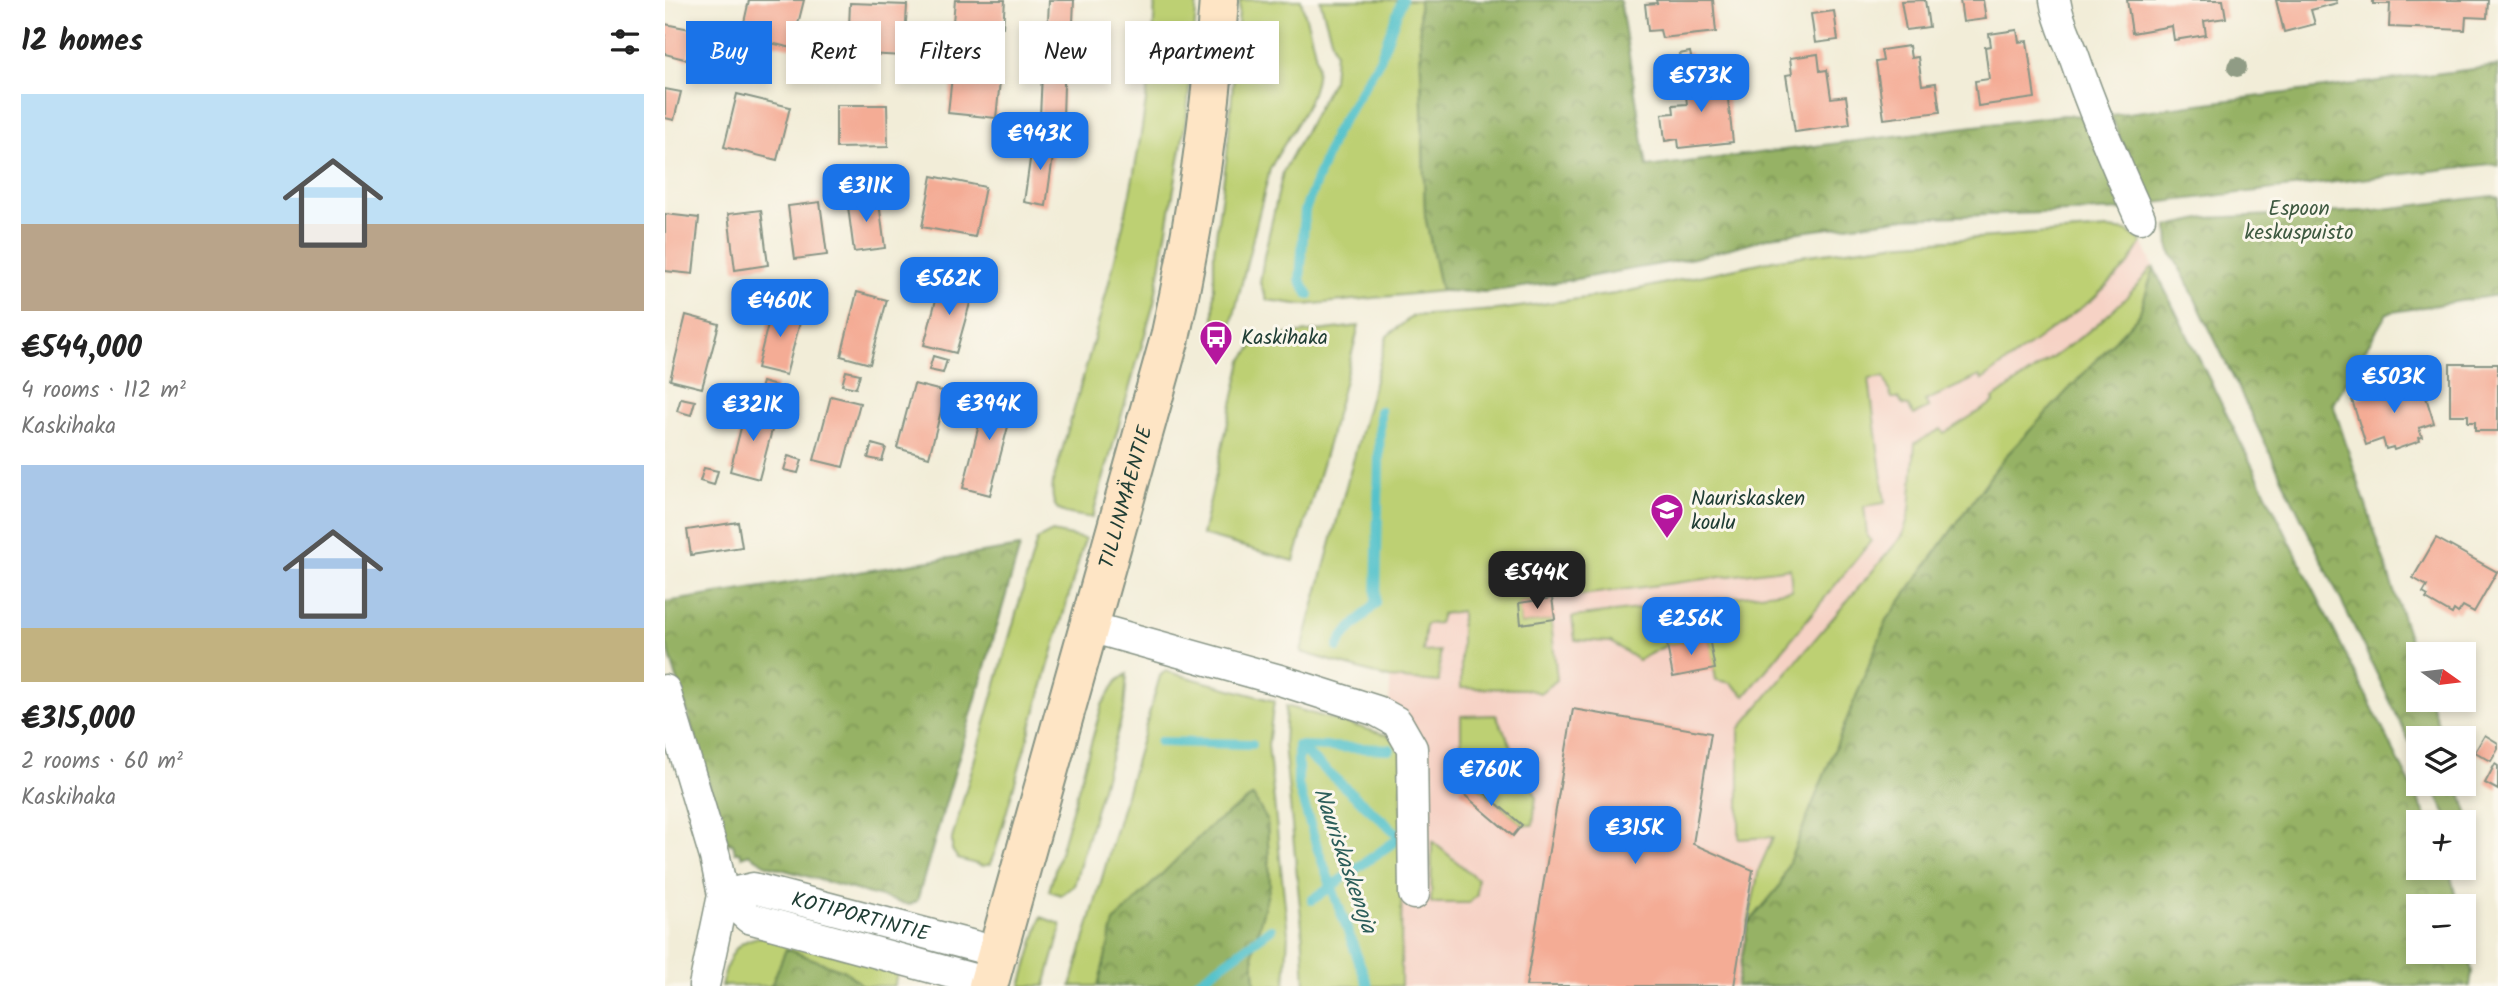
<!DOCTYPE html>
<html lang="en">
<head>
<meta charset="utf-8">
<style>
  :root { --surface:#fff; --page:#f2f2f2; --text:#222; --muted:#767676; --accent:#1a73e8 }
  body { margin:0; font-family:Kalam,sans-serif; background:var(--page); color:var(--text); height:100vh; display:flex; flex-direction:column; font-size:26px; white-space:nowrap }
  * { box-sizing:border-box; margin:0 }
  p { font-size:23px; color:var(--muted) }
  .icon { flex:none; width:38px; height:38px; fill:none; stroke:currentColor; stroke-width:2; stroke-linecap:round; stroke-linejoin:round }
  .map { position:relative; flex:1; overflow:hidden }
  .side { display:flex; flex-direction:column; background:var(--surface); width:665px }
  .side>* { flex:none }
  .top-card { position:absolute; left:21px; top:21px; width:665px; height:63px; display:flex; gap:14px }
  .needle { width:46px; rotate:104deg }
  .controls { position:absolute; left:1741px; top:642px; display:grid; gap:14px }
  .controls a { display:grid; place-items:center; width:70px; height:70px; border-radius:0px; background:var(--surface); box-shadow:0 4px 10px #0003; font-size:35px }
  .price { position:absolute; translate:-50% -60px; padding:0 16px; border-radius:14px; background:var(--accent); color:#fff; font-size:23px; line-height:46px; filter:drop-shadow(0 2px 4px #0008) }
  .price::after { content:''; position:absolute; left:50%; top:42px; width:21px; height:16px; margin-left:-10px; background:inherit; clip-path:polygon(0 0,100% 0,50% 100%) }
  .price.current { background:#222; color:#fff }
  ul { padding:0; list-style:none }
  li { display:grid; align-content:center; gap:14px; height:371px; padding:0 21px }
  li span { display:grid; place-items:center; height:217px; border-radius:0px; color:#555 }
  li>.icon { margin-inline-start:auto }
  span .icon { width:126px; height:126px; fill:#fffc; stroke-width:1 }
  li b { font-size:30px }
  h2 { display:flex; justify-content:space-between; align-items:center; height:84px; padding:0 21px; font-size:30px }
  .tag { padding:0 24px; border-radius:0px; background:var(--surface); box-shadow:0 4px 10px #0003; font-size:24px; line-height:63px }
  .tag.current { background:var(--accent); color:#fff }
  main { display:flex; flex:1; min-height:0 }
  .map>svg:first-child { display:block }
  .built { fill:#f6d2c5 }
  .green { fill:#bdd073; stroke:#6e8654; stroke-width:2 }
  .forest { fill:url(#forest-crowns); stroke:#5a784c; stroke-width:2 }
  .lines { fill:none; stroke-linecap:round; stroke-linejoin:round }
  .stream { stroke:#55c2cb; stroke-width:10 }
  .building { fill:#f4ac95 }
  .street-casing { stroke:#889586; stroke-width:33 }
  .secondary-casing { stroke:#889586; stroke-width:42 }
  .street { stroke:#fff; stroke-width:30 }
  .secondary { stroke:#fee5c5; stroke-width:38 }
  .tree { fill:#909c85 }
  .labels { text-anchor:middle; stroke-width:6; stroke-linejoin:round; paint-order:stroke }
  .park-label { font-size:21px; fill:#3f5a41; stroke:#fbf7ec }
  .poi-label { font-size:21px; fill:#1f3d34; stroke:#fbf7ec; text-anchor:start }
  .street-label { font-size:21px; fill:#1f3d34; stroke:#fbf7ec }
  .water-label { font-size:23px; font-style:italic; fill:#2c5e5a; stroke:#fbf7ec }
</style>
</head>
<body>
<main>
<section class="side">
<h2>12 homes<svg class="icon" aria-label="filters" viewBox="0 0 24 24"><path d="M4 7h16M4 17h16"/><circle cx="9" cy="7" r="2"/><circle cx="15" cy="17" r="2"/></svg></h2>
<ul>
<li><span style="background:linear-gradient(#bfe0f5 60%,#b9a48a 0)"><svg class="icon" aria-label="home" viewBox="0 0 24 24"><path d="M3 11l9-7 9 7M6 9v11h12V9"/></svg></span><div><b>€544,000</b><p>4 rooms · 112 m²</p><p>Kaskihaka</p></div></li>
<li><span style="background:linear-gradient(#a9c7e8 75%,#c2b280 0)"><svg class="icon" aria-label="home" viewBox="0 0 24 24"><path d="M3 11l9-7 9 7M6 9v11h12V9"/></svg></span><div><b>€315,000</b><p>2 rooms · 60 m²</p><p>Kaskihaka</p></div></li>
</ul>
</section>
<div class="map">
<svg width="1833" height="986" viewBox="0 0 1833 986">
  <defs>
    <pattern id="forest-crowns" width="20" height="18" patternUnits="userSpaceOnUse" patternTransform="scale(1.75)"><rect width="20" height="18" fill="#96b265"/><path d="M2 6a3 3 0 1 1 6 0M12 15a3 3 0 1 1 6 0" fill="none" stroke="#7a9254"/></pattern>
  </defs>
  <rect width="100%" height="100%" fill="#fbf7ec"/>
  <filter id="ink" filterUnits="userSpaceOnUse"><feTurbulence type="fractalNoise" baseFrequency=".0143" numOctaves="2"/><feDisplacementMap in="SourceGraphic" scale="14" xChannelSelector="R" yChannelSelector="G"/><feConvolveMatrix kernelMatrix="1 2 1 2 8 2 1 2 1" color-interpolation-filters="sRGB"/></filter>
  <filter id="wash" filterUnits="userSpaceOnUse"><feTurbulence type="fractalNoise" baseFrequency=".00686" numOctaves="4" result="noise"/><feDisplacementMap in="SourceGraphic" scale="28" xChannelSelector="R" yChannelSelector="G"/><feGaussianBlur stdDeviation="1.57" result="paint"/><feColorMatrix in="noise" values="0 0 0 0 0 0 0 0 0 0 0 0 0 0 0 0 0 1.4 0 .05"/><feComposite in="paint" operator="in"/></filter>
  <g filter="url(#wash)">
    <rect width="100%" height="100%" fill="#f2edd8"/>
    <path class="built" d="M 1443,229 L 1462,231 L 1477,242 L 1489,268 L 1474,315 L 1338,459 L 1222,620 L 1114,887 L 1083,924 L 1072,986 L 736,986 L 737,751 L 722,735 L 748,316 L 832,310 L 950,294 L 1113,259 L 1227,244 Z"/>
    <g class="green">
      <path d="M 490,0 L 532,0 L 522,114 L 489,303 L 427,518 C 399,512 384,517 388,482 C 433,324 484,165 490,0 Z"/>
      <path d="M 575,0 L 636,0 C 641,19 648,39 651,59 C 657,98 621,136 605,169 L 564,335 L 549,331 L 549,251 L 562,155 Z"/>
      <path d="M 655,0 L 754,0 L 760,216 L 776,291 L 639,305 L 602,300 L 595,283 L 599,256 L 618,172 L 668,80 L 670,52 Z"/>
      <path d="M 1443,229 L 1462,231 L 1477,242 L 1463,265 L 1428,299 L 1317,380 L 1315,376 L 1260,401 L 1264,408 L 1249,415 L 1243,406 L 1238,405 L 1234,398 L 1227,398 L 1219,377 L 1204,379 L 1220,503 L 1199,506 L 1202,535 L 1206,541 L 1080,696 L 1066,683 L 1051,680 L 1044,638 L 1002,645 L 973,660 L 946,642 L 910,640 L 907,617 L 1127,590 L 1125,568 L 854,603 L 856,624 L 886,620 L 892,680 L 875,693 L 861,689 L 796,688 L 796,611 L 777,614 L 774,623 L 761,624 L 758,652 L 775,651 L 774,682 L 724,678 L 636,652 L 722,336 L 748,316 L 832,310 L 950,294 L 1113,259 L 1227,244 Z"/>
      <path d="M 1486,268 L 1489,268 L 1474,315 L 1338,459 L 1222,620 L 1114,887 L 1083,924 L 1094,869 L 1108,837 L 1074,839 L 1074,729 L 1238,535 L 1245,510 L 1250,443 L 1276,429 L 1279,433 L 1329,402 L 1328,399 C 1383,359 1446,324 1486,268 Z"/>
      <path d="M 694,326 L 665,437 L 629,561 L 537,535 L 577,361 L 592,341 L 619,335 Z"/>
      <path d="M 387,532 L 420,539 L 330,852 L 325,864 L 318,866 L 293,859 L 287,850 L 287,839 L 372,540 Z"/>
      <path d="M 500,671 L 609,701 L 603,745 L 623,934 L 620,986 L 590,986 L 588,950 L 605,885 L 602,820 L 450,922 L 433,986 L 406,986 L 495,676 Z"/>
      <path d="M 462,674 L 459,709 L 409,886 L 396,895 L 384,891 L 437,705 L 452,681 Z"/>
      <path d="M 621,706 L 722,735 L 731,742 L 737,751 L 736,986 L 640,986 L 637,927 L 619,743 Z"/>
      <path d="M 831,715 L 871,796 L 868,825 L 857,825 L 796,772 L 796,716 Z"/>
      <path d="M 767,841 L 812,879 L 812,895 L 804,903 L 766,903 Z"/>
      <path d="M 376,917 L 395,924 L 396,929 L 380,986 L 356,986 Z"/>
      <path d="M 101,936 L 233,971 L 229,986 L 198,986 L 180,971 L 121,950 L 106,986 L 56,986 C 64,958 67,939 101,936 Z"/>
    </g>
    <g class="forest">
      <path d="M 754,0 L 955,0 L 982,167 L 1398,115 L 1421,116 L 1459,210 L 1241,218 L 1113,235 L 1029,258 L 895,282 L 820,292 L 776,291 L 760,216 Z"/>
      <path d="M 1833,66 L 1833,166 L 1825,164 L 1481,204 L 1446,115 Z"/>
      <path d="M 1828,196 L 1833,198 L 1833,295 L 1722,313 L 1668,404 L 1753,665 L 1754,700 L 1765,700 L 1778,738 L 1754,738 L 1753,759 L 1520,278 L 1504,249 L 1503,226 L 1541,218 L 1702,211 Z"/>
      <path d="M 1489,268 L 1764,822 L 1754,822 L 1754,868 L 1784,868 L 1793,906 L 1754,906 L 1754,952 L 1799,952 L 1799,935 L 1807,972 L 1805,986 L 1072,986 L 1083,924 L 1114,887 L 1222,620 L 1338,459 L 1474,315 Z"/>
      <path d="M 355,547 L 252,901 L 244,905 L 102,865 L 84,854 L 77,857 L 75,852 L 70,852 L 68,844 L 62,843 L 0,639 L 0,602 Z"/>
      <path d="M 1766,784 L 1793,784 L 1810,837 L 1799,845 L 1799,822 L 1785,822 Z"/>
      <path d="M 588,796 L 602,820 L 605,885 L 588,950 L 590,986 L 433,986 L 449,922 L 545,826 Z"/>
      <path d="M 121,949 L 180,971 L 198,986 L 106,986 Z"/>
    </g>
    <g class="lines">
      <g class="stream">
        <path d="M 644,295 L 635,280 L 640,210 L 670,133 L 715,59 L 737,0"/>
        <path d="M 673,647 L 677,638 L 711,603 L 715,411"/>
        <path d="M 495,742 L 587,744"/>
        <path d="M 633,746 L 633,785 L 652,847 L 703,986"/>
        <path d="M 633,746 L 736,837 L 647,900"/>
        <path d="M 633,746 L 725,749"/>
        <path d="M 527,986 L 606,929"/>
      </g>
    </g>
    <g id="blocks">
      <g class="building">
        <path d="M 84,0 L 139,0 L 127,48 L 76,36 Z"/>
        <path d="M 290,0 L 340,0 L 338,27 L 288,22 Z"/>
        <path d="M 384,0 L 409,0 L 408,23 L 383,22 Z"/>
        <path d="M 991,0 L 1048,0 L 1051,32 L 997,38 L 995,30 L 983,31 L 980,4 L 992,3 Z"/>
        <path d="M 1260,0 L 1264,27 L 1241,30 L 1236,1 Z"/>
        <path d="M 1295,0 L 1318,0 L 1321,19 L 1298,22 Z"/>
        <path d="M 1462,0 L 1558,0 L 1561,18 L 1539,21 L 1541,35 L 1509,40 L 1507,26 L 1467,33 Z"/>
        <path d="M 1611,0 L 1671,0 L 1672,3 L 1646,10 L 1650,24 L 1619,32 Z"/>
        <path d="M 1708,0 L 1823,0 L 1822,18 L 1801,17 L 1800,30 L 1724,27 L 1725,4 L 1708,4 Z"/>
        <path d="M 185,3 L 242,5 L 239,56 L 183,53 Z"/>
        <path d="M 1169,11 L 1173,40 L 1150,43 L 1146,14 Z"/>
        <path d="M 0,24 L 30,30 L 23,60 L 0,54 Z"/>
        <path d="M 1352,30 L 1354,42 L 1362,41 L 1370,98 L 1313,106 L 1310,81 L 1324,79 L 1320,47 L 1326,46 L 1324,34 Z"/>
        <path d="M 1244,46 L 1246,58 L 1253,57 L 1257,85 L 1271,83 L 1275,112 L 1219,119 L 1211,62 L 1218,61 L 1216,50 Z"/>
        <path d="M 378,51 L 400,52 L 398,118 L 375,117 Z"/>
        <path d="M 1025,52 L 1028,66 L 1017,68 L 1014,54 Z"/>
        <path d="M 1153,54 L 1155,71 L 1162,70 L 1166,98 L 1181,96 L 1185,124 L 1130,132 L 1121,75 L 1127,74 L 1125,58 Z"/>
        <path d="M 288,67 L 336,72 L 331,118 L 283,113 Z"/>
        <path d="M 1060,74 L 1068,142 L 1014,148 L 1013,139 L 1000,141 L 997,114 L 1009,113 L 1008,105 L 1022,104 L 1019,79 Z"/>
        <path d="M 0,89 L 16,92 L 9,120 L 0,118 Z"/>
        <path d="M 72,94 L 125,107 L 112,160 L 59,147 Z"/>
        <path d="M 171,105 L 222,105 L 223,147 L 171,148 Z"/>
        <path d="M 368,139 L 390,142 L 381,206 L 359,202 Z"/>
        <path d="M 267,176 L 320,187 L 310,237 L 257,227 Z"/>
        <path d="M 213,195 L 220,248 L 189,252 L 182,199 Z"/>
        <path d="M 155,202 L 162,255 L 130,259 L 123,206 Z"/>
        <path d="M 96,210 L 103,265 L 70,270 L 63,214 Z"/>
        <path d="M 0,214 L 34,218 L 28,274 L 0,271 Z"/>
        <path d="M 276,281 L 309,289 L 291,353 L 259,345 Z"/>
        <path d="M 192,292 L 222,300 L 205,364 L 176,356 Z"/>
        <path d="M 108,304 L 138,311 L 121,375 L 92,368 Z"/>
        <path d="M 21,315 L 54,324 L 37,388 L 5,380 Z"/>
        <path d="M 268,356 L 282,360 L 278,373 L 264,370 Z"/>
        <path d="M 1785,364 L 1833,364 L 1833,431 L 1810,431 L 1810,422 L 1803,422 L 1803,415 L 1785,415 Z"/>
        <path d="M 181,371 L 195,374 L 191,388 L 177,385 Z"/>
        <path d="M 1755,378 L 1769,423 L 1754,428 L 1757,437 L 1754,438 L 1755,441 L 1729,450 L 1728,447 L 1721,449 L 1718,439 L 1701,445 L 1687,400 Z"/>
        <path d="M 97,382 L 111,386 L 107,399 L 93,396 Z"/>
        <path d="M 249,384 L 281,392 L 264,457 L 232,448 Z"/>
        <path d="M 323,389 L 351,396 L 325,495 L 298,488 Z"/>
        <path d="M 166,396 L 195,403 L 178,467 L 149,460 Z"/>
        <path d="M 16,398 L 30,401 L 26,415 L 12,411 Z"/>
        <path d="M 81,408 L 111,415 L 94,479 L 65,471 Z"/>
        <path d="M 207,444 L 221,448 L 217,461 L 203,458 Z"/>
        <path d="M 123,456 L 137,460 L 133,473 L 119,470 Z"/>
        <path d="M 39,468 L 53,471 L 49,485 L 35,481 Z"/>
        <path d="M 73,522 L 77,547 L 26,555 L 22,530 Z"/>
        <path d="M 1771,538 L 1832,572 L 1809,612 L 1798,606 L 1793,613 L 1789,610 L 1787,614 L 1761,599 L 1763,596 L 1758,593 L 1762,586 L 1748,578 Z"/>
        <path d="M 887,598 L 890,619 L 856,624 L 854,603 Z"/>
        <path d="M 1044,638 L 1050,669 L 1008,677 L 1002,645 Z"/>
        <path d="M 908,709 L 1046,733 L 1028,844 L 1088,870 L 1069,986 L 861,986 Z"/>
        <path d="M 1820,735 L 1833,743 L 1833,749 L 1826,761 L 1810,752 Z"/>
        <path d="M 1830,764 L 1833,766 L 1833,790 L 1820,783 Z"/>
        <path d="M 804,780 L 857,825 L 848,836 L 795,791 Z"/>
      </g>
    </g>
  </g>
  <g filter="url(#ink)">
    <use href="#blocks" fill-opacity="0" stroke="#889586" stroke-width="2"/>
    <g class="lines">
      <defs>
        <g id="street">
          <path d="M 1390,0 C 1393,21 1402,37 1409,56 C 1428,112 1451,165 1475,218"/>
          <path d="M 425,627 L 618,681 L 712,711 L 732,722 L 747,748 L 749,894"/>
          <path d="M 0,690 L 50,857 L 58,895 L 39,986"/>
          <path id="s1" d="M 58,895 L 88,888 L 332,952"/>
          <path d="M 58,895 L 84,918 L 323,983"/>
        </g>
        <g id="secondary">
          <path id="s2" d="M 323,986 L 505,338 C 530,226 546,114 554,0"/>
        </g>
      </defs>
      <use href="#street" class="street-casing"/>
      <use href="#secondary" class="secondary-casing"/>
      <use href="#street" class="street"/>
      <use href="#secondary" class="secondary"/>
    </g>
    <circle class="tree" cx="1572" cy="67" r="10"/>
  </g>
  <defs>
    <symbol id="bus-pin" viewBox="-11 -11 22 30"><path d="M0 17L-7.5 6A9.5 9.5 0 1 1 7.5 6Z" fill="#b5179e" stroke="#fbf7ec"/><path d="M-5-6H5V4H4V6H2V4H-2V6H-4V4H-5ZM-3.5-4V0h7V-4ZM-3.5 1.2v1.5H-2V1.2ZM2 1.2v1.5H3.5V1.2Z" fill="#fff"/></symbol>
    <symbol id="school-pin" viewBox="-11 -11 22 30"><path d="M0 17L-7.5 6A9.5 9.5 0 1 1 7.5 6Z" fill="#b5179e" stroke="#fbf7ec"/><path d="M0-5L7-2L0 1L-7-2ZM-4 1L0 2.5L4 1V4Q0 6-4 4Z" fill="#fff"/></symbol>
  </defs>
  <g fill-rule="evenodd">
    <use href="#bus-pin" x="532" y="318" width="38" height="52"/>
    <use href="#school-pin" x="983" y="491" width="38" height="52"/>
  </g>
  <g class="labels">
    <g class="park-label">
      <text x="1634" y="215">Espoon<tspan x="1634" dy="24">keskuspuisto</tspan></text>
    </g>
    <g class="poi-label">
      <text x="576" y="344">Kaskihaka</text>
      <text x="1026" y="505">Nauriskasken<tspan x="1026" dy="24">koulu</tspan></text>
    </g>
    <g class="street-label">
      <text dy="7" stroke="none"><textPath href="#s2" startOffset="508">TILLINMÄENTIE</textPath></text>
      <text dy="7" stroke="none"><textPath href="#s1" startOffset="142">KOTIPORTINTIE</textPath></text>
    </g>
    <g class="water-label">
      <text transform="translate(681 860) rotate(71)" y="8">Nauriskaskenoja</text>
    </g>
  </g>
</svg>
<div class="controls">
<a><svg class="needle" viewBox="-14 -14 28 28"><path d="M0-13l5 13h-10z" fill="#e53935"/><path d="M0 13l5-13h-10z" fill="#767676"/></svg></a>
<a><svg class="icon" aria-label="layers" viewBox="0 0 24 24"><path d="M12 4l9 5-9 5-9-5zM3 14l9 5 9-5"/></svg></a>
<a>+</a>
<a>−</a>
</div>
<b class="price" style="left:1036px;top:114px">€573K</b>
<b class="price" style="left:375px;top:172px">€943K</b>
<b class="price" style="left:201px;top:224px">€311K</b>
<b class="price" style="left:284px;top:317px">€562K</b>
<b class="price" style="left:115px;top:339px">€460K</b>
<b class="price" style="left:1729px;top:415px">€503K</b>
<b class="price" style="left:324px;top:442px">€394K</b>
<b class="price" style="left:88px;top:443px">€321K</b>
<b class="price current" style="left:872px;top:611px">€544K</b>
<b class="price" style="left:1026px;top:657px">€256K</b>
<b class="price" style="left:826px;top:808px">€760K</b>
<b class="price" style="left:970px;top:866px">€315K</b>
<div class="top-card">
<a class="tag current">Buy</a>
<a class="tag">Rent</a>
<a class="tag">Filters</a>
<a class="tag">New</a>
<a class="tag">Apartment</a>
</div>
</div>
</main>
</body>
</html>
